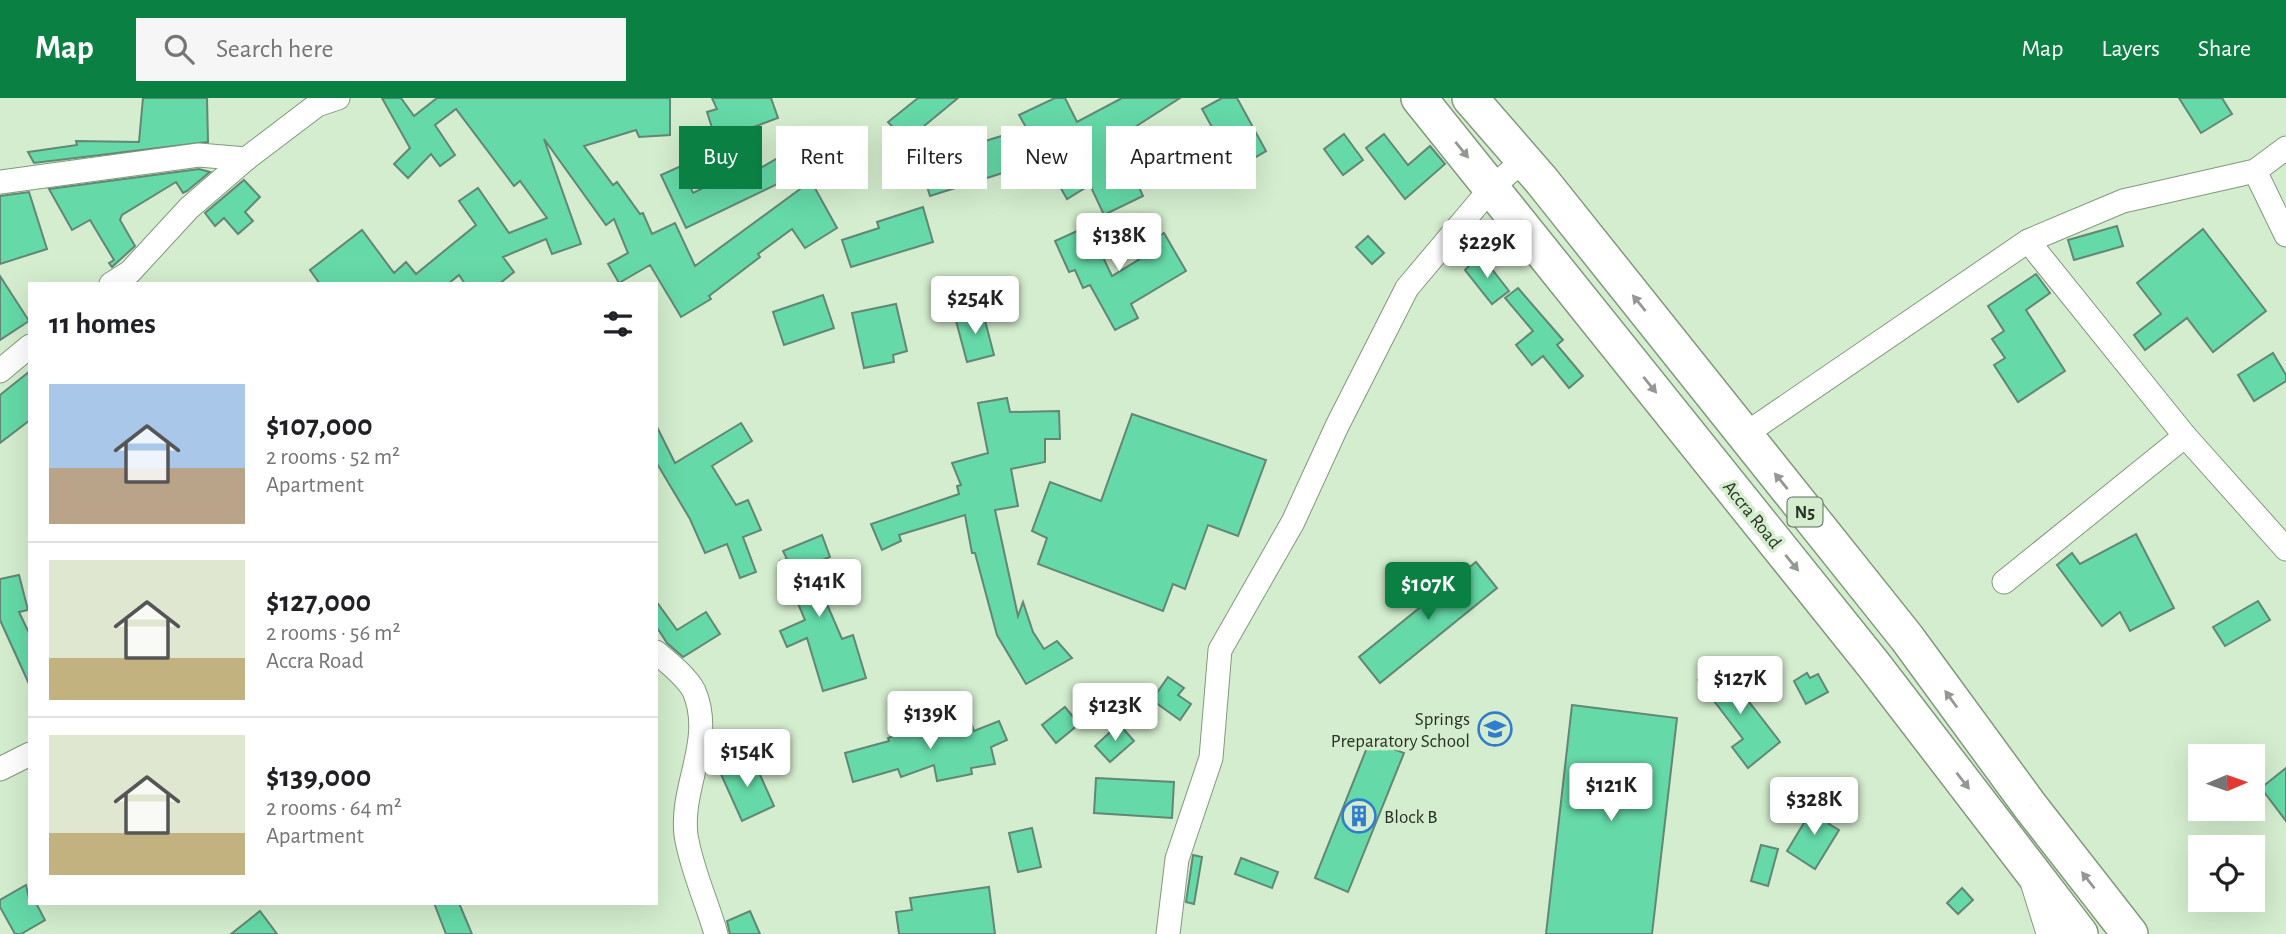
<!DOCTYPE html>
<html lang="en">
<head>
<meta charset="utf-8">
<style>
  :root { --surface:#fff; --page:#f6f6f6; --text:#202124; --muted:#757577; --line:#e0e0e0; --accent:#0b8043 }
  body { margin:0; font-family:"Alegreya Sans",sans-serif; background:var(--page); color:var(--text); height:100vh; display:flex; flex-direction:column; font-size:26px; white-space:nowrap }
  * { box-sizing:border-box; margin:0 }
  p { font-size:23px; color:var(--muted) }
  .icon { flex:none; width:38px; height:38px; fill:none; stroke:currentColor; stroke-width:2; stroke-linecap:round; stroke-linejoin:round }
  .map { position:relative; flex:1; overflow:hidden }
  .details { position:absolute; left:28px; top:184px; width:630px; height:623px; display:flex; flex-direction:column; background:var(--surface); border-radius:0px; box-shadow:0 7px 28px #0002 }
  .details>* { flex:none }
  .guide { position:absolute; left:679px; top:28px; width:665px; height:63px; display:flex; gap:14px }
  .needle { width:46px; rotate:88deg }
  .fabs { position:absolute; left:2188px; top:646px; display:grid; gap:14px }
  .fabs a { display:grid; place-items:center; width:77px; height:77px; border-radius:0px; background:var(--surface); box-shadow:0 7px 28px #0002; font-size:35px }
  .price { position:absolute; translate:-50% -60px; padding:0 16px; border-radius:7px; background:#fff; color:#222; font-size:23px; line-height:46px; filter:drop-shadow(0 2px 4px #0008) }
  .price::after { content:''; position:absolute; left:50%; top:42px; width:21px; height:16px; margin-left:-10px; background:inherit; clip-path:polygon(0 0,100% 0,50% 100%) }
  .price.current { background:var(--accent); color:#fff }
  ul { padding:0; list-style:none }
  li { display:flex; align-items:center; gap:21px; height:175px; padding:0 21px }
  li+li { border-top:2px solid var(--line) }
  li span { display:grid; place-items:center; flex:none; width:196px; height:140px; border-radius:0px; color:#555 }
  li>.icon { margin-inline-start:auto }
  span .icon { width:84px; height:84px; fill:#fffc; stroke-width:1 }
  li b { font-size:30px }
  h2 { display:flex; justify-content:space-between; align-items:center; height:84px; padding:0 21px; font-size:30px }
  .tag { padding:0 24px; border-radius:0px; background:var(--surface); box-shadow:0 7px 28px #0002; font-size:24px; line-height:63px }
  .tag.current { background:var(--accent); color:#fff }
  header { display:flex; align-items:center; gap:42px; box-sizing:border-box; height:98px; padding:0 35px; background:var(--accent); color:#fff }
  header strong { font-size:33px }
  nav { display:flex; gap:38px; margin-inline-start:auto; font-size:24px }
  .search { width:490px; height:63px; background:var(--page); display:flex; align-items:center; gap:18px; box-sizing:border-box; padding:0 24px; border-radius:0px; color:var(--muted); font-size:26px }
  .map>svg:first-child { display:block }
  .building { fill:#65d9a7; stroke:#628775; stroke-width:2 }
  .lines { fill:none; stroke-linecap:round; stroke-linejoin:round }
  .street-casing { stroke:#81997c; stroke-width:25 }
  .secondary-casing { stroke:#81997c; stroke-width:34 }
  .primary-casing { stroke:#81997c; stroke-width:38 }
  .street { stroke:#fff; stroke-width:23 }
  .secondary { stroke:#fff; stroke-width:32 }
  .primary { stroke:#fff; stroke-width:35 }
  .oneway { fill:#949892 }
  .labels { text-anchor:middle; stroke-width:7; stroke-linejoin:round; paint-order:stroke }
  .shield { fill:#d4edce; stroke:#5c6a58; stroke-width:2 }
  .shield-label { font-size:18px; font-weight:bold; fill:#283226 }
  .street-label { font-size:19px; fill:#283226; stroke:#d4edce }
  .poi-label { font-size:19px; fill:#283226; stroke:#d4edce; text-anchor:end }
</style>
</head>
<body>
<header>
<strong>Map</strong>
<div class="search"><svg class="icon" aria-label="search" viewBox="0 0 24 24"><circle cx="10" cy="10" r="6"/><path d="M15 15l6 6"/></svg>Search here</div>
<nav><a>Map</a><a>Layers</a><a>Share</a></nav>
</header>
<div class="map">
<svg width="2286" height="836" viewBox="0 0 2286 836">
  <rect width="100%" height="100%" fill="#d4edce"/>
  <g class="building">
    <path d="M 143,0 L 207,0 L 208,44 L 34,65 L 28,54 L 77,47 L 76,43 L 139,44 Z"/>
    <path d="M 382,0 L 401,0 L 414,18 L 437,0 L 670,0 L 670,37 L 639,39 L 636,32 L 584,48 L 613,87 L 617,84 L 640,116 L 643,115 L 652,136 L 675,125 L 695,168 L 811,83 L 837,130 L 805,150 L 792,131 L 758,156 L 760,159 L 709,198 L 711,201 L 681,219 L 650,167 L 619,185 L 608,166 L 628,155 L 614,121 L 606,127 L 544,41 L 581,146 L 552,156 L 546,141 L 503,159 L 514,174 L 499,186 L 465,186 L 459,177 L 448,186 L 320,186 L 310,172 L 362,132 L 394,175 L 406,164 L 416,176 L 476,127 L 459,103 L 478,90 L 509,135 L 547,120 L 520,83 L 514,88 L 456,11 L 435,27 L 455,57 L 440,68 L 431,56 L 408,80 L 394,66 L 410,50 Z"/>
    <path d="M 712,0 L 771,0 L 778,20 L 751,30 L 713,33 L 707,14 L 717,11 Z"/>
    <path d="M 918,0 L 958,0 L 906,43 L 888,24 Z"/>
    <path d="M 1055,0 L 1065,0 L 1077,24 L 1122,0 L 1180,0 L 1118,40 L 1136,72 L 1132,74 L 1143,98 L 1104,117 L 1090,87 L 1067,101 L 1019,17 Z"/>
    <path d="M 1222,0 L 1237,0 L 1266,53 L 1235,71 L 1202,11 Z"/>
    <path d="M 2179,0 L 2222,0 L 2232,16 L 2201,35 Z"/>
    <path d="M 1024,31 L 1031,66 L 930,98 L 918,59 L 964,44 L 966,49 Z"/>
    <path d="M 1344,36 L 1363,62 L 1343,77 L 1324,51 Z"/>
    <path d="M 1384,36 L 1408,67 L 1430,48 L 1445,66 L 1405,101 L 1366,50 Z"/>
    <path d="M 814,39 L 827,62 L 686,130 L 661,77 L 681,68 L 693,95 L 747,69 L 750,76 Z"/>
    <path d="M 199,71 L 210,74 L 187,93 L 183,95 L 176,84 L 122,117 L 120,122 L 135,148 L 112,169 L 109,165 L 114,162 L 90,122 L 72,132 L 49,91 Z"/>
    <path d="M 244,82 L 260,99 L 245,114 L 253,123 L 238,136 L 224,120 L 215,128 L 205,115 Z"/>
    <path d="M 29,94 L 47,151 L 0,166 L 0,98 Z"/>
    <path d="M 923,109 L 933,144 L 851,169 L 842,142 L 879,130 L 877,124 Z"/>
    <path d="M 1088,128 L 1112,178 L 1151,154 L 1147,146 L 1164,135 L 1186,173 L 1131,206 L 1138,220 L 1115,232 L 1090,187 L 1083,190 L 1075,172 L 1069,174 L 1055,143 Z"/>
    <path d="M 2117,128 L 2123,148 L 2074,162 L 2068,142 Z"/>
    <path d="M 2203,131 L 2266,213 L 2213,254 L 2187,220 L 2145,252 L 2134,237 L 2161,216 L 2137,185 Z"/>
    <path d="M 1368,138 L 1384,155 L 1372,166 L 1356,149 Z"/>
    <path d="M 1480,156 L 1509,193 L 1492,206 L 1465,172 Z"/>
    <path d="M 2036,176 L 2050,195 L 2026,212 L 2065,273 L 2018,304 L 1994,267 L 2005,260 L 1992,241 L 2004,233 L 1988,208 Z"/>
    <path d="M 0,178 L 29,223 L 0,242 Z"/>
    <path d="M 1518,190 L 1563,242 L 1557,247 L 1583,278 L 1569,290 L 1543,258 L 1532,267 L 1516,247 L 1533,233 L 1505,200 Z"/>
    <path d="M 823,197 L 834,230 L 784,247 L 773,214 Z"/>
    <path d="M 896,206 L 907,253 L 893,257 L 894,264 L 864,270 L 852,215 Z"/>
    <path d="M 982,211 L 994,257 L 967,264 L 955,219 Z"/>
    <path d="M 2273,255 L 2286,277 L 2286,283 L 2254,303 L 2238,277 Z"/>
    <path d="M 30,273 L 30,322 L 0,345 L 0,297 Z"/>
    <path d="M 1007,300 L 1010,314 L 1059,313 L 1060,341 L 1045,341 L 1045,364 L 1011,371 L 1018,408 L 995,412 L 1018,518 L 1023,504 L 1033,534 L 1044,551 L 1057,543 L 1072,560 L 1026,586 L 997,537 L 975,455 L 972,455 L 965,417 L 899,437 L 901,443 L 882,452 L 871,426 L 959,396 L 957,388 L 961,387 L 952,365 L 988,355 L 978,305 Z"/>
    <path d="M 1132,316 L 1266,362 L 1238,438 L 1208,427 L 1185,491 L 1173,486 L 1163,513 L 1038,466 L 1047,440 L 1032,433 L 1050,384 L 1101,403 Z"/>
    <path d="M 741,325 L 752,343 L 712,368 L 736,407 L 748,402 L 761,432 L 743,439 L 756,474 L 740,480 L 727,446 L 705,455 L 690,421 L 656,364 L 656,327 L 675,365 Z"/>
    <path d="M 2136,436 L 2174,510 L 2130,533 L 2120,514 L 2102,528 L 2057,467 L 2072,455 L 2080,466 Z"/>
    <path d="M 822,437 L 830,459 L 810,467 L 842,541 L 853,537 L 866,580 L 823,593 L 807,540 L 787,549 L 780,533 L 805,522 L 780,463 L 787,461 L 783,453 Z"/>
    <path d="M 1476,464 L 1497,490 L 1380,585 L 1359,559 Z"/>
    <path d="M 19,477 L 28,512 L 19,514 L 30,537 L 30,588 L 0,522 L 0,481 Z"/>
    <path d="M 656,503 L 677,532 L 706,514 L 720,536 L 683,559 L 667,545 L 656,528 Z"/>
    <path d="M 2258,503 L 2270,522 L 2225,548 L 2213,529 Z"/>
    <path d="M 1719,565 L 1780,644 L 1748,670 L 1732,649 L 1743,641 L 1698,582 Z"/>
    <path d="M 1807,575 L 1810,580 L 1818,576 L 1828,594 L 1806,606 L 1794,583 Z"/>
    <path d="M 1168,579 L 1184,590 L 1178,597 L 1191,606 L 1180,622 L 1152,602 Z"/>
    <path d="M 1572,607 L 1677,620 L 1652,836 L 1546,836 Z"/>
    <path d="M 1065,609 L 1079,626 L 1056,645 L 1042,627 Z"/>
    <path d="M 968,616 L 974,633 L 999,623 L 1007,642 L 991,649 L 995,666 L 971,670 L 972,676 L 937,683 L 934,667 L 901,679 L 898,671 L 853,684 L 845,655 L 889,643 L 888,640 L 910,632 L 911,635 Z"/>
    <path d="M 1119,626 L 1134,643 L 1110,664 L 1095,648 Z"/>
    <path d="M 1370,642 L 1404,655 L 1348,794 L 1315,780 Z"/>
    <path d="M 752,659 L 774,708 L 742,723 L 720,674 Z"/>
    <path d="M 2286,670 L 2286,723 L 2261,690 Z"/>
    <path d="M 1096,680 L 1174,684 L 1172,720 L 1094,715 Z"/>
    <path d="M 1816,705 L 1835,717 L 1829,726 L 1839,732 L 1815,771 L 1787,753 Z"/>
    <path d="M 1032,730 L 1041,769 L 1018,774 L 1009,735 Z"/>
    <path d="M 1761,747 L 1778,751 L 1768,788 L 1751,783 Z"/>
    <path d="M 1193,757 L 1202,759 L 1194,806 L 1186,804 Z"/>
    <path d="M 1241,760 L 1278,774 L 1272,790 L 1235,776 Z"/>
    <path d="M 26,787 L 30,805 L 36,805 L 45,822 L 21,836 L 15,836 L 0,809 L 0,802 Z"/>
    <path d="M 989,789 L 995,836 L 899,836 L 896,814 L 912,812 L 910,800 Z"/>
    <path d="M 1962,790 L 1973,802 L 1958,816 L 1947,805 Z"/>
    <path d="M 434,805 L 459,805 L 472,836 L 446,836 Z"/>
    <path d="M 260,813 L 277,836 L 231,836 Z"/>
    <path d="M 750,813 L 760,836 L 730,836 L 727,823 Z"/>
  </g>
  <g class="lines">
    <defs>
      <g id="street">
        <path d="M 2255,73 L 2286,137"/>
        <path d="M 0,84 L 199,57 L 246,61"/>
        <path d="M 2028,143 L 2185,338 L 2286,451"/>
        <path d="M 111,186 L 130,174 L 189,110 L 246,61 L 317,7 L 338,0"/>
        <path d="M 0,273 L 30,248"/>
        <path d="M 1744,337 L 2028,143 L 2123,103 L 2255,73 L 2286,50"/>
        <path d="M 2004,484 L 2185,338"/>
        <path d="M 656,554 C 668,564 687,579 694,593 C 715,642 680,688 686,737 C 691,770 707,804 716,836"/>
        <path d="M 0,671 L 30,656"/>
        <path d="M 1168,836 L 1177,761 L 1211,660 L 1220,552 L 1293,424 L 1337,328 L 1407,190 L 1492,89 L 1524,62"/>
      </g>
      <path id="secondary" d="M 2037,785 L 2053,836"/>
      <g id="primary">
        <path d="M 1419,0 L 1873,566 L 2080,836"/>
        <path d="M 1470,0 L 1542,83 L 1907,540 L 2030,708 L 2130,836"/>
      </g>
    </defs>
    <use href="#street" class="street-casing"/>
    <use href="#secondary" class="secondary-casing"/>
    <use href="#primary" class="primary-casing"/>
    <use href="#street" class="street"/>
    <use href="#secondary" class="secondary"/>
    <use href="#primary" class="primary"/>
  </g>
  <defs><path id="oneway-solid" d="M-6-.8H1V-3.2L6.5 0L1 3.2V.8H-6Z" transform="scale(1.75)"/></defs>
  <g class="oneway">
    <use href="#oneway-solid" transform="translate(1462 52) rotate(51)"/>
    <use href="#oneway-solid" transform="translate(1639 205) rotate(-129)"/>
    <use href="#oneway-solid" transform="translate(1650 287) rotate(51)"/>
    <use href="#oneway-solid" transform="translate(1781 383) rotate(-129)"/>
    <use href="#oneway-solid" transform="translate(1792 465) rotate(51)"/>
    <use href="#oneway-solid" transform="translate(1951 601) rotate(-126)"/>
    <use href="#oneway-solid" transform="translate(1963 683) rotate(52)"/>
    <use href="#oneway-solid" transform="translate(2088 782) rotate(-128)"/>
  </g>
  <defs>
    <symbol id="school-ring" viewBox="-11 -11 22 22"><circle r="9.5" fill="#d4edce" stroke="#317dcd" stroke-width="1.5"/><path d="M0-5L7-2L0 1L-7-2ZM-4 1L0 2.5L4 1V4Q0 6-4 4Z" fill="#317dcd"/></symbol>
    <symbol id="building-ring" viewBox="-11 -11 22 22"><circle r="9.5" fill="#d4edce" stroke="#317dcd" stroke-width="1.5"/><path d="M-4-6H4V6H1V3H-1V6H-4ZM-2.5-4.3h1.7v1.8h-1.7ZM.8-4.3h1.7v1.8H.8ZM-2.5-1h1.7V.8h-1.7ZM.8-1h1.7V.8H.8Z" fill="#317dcd"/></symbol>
  </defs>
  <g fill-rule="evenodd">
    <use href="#school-ring" x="1476" y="612" width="38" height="38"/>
    <use href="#building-ring" x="1340" y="699" width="38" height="38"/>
  </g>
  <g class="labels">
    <rect class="shield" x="1787.5" y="399.5" width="35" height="29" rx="5"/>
    <g class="shield-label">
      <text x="1805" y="420">N5</text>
    </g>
    <g class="street-label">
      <text transform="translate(1753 416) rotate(51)" y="7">Accra Road</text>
    </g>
    <g class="poi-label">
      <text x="1470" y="627">Springs<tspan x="1470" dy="22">Preparatory School</tspan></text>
      <text x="1384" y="725" text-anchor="start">Block B</text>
    </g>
  </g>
</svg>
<div class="fabs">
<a><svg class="needle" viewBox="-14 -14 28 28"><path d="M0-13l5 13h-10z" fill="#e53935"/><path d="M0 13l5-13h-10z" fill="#757577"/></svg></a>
<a><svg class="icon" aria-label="locate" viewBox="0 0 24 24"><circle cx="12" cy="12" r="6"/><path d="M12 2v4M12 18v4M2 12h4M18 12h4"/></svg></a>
</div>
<b class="price" style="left:1119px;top:175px">$138K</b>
<b class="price" style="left:1487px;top:182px">$229K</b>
<b class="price" style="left:975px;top:238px">$254K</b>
<b class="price" style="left:819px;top:521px">$141K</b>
<b class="price current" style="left:1428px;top:524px">$107K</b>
<b class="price" style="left:1740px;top:618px">$127K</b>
<b class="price" style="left:1115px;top:645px">$123K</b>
<b class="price" style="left:930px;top:653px">$139K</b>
<b class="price" style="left:747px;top:691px">$154K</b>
<b class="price" style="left:1611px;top:725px">$121K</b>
<b class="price" style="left:1814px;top:739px">$328K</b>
<div class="guide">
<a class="tag current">Buy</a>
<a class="tag">Rent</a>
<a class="tag">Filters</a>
<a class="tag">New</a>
<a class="tag">Apartment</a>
</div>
<section class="details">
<h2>11 homes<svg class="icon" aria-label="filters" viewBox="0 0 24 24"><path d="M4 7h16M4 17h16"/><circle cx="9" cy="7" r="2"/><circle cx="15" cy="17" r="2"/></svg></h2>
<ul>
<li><span style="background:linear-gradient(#a9c7e8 60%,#b9a48a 0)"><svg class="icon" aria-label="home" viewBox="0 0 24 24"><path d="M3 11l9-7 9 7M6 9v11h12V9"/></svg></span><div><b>$107,000</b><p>2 rooms · 52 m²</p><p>Apartment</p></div></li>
<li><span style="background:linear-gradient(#dfe7d0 70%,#c2b280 0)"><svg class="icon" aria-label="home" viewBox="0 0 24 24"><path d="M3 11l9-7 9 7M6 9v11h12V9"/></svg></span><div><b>$127,000</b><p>2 rooms · 56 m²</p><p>Accra Road</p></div></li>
<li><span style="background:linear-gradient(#dfe7d0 70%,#c2b280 0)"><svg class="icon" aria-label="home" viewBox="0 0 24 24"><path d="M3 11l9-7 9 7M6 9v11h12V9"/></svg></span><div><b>$139,000</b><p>2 rooms · 64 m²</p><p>Apartment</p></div></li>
</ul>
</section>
</div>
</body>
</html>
